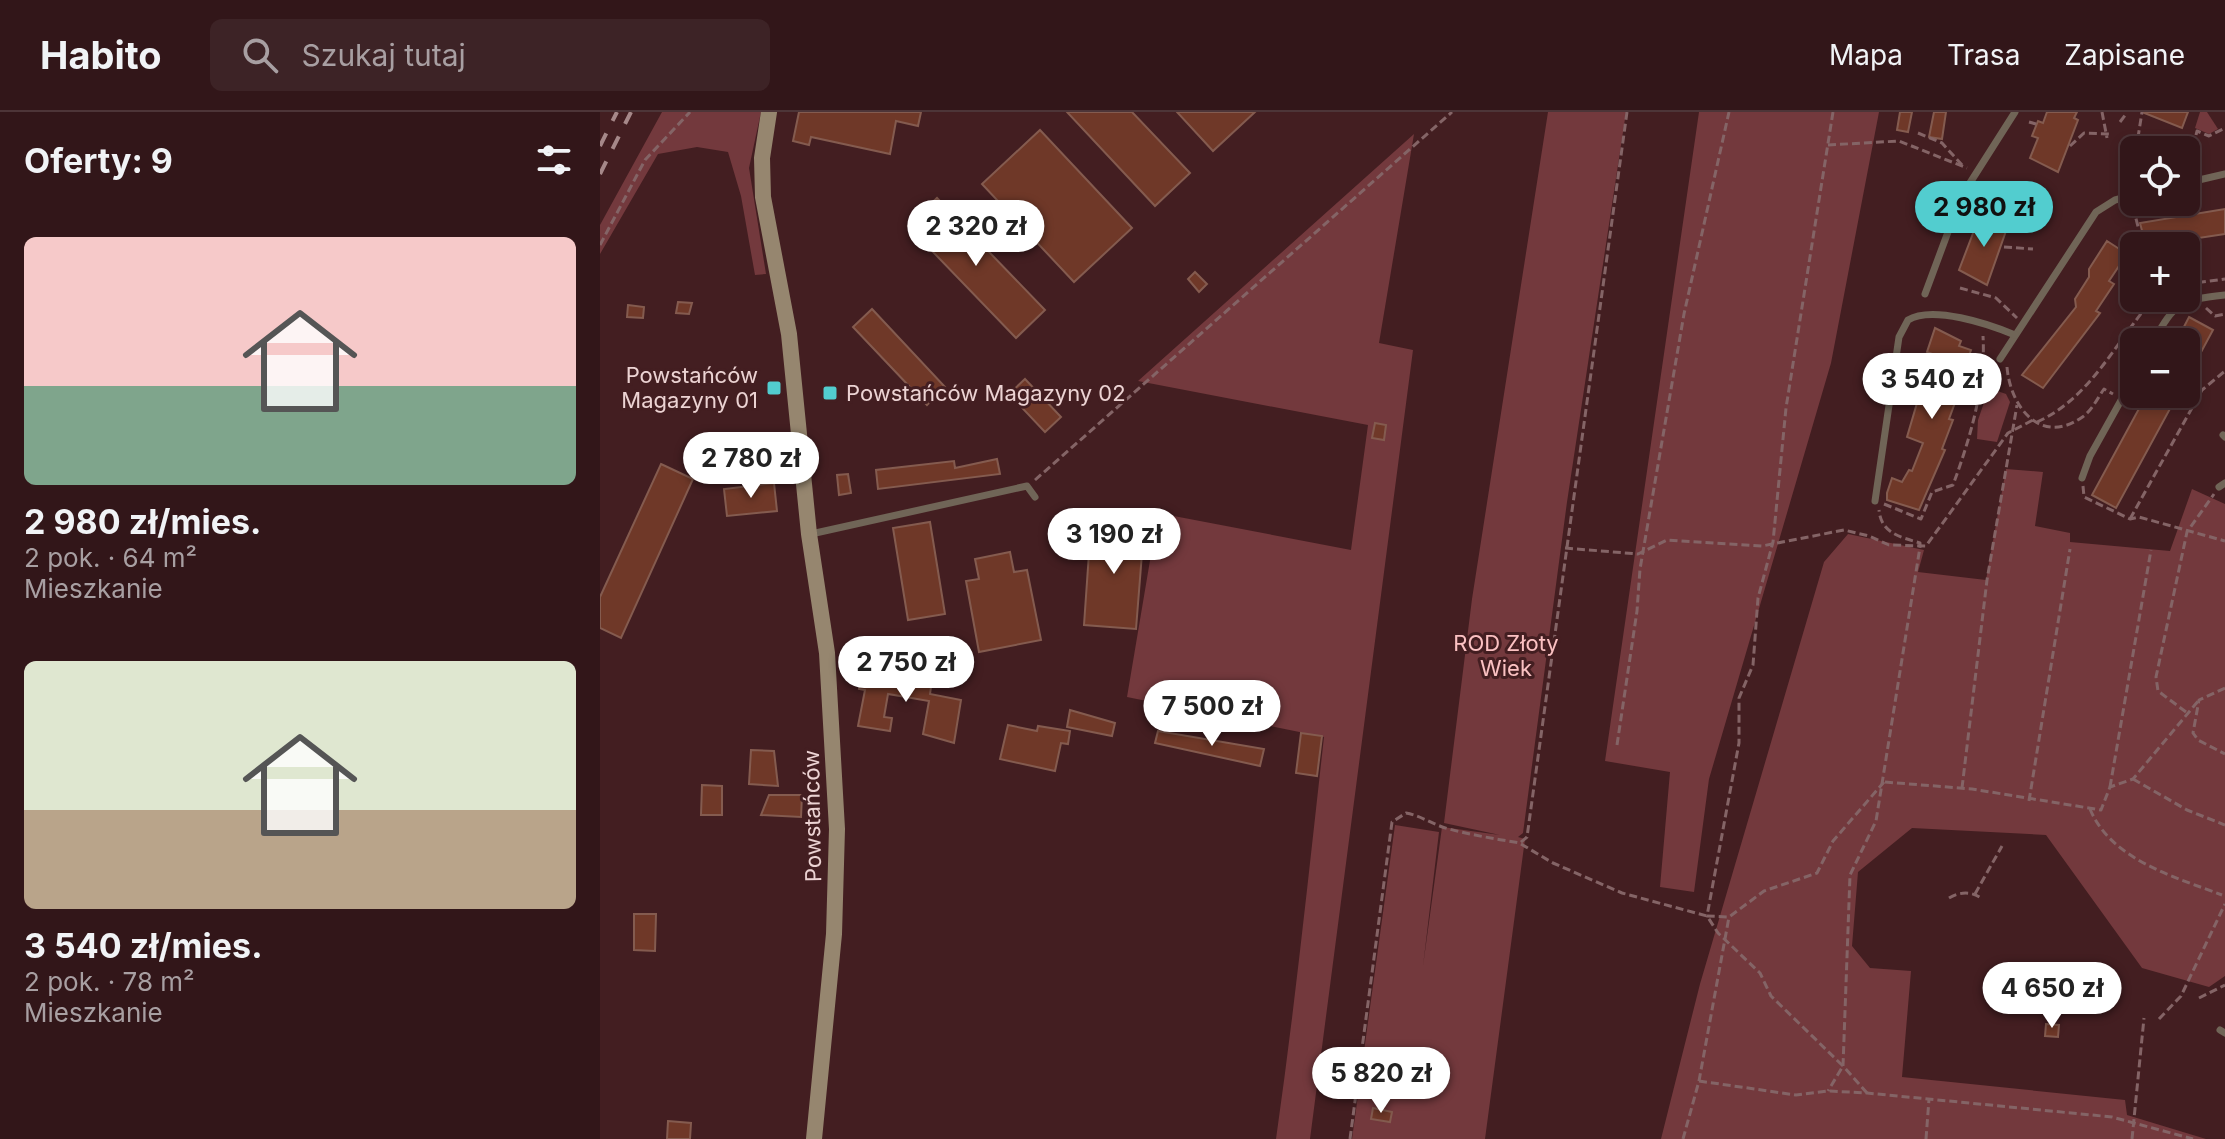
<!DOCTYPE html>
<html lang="pl">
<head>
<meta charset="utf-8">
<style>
  :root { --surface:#321619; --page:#3d2326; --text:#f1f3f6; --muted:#a89fa2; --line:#4d3538; --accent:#52cdcf }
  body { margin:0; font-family:Inter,sans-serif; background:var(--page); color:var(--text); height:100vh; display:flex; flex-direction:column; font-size:30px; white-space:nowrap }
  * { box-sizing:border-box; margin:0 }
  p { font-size:26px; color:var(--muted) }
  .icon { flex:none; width:44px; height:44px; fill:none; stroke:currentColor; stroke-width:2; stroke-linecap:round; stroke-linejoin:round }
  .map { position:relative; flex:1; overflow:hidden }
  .panel { display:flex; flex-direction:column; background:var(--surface); width:600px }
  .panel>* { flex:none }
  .buttons { position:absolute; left:1520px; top:24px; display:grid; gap:16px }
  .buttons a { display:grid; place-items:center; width:80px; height:80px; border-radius:12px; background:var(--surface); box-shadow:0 4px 12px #0003,0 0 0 2px var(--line); font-size:40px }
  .price { position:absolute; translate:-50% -68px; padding:0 18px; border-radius:28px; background:#fff; color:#222; font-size:26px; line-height:52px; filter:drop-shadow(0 2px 4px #0008) }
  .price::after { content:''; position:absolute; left:50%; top:48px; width:24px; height:18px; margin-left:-12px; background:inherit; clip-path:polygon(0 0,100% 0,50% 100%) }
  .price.current { background:var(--accent); color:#111 }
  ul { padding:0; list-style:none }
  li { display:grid; align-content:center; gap:16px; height:424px; padding:0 24px }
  li span { display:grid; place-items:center; height:248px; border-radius:12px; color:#555 }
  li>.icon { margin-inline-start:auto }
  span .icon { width:144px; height:144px; fill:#fffc; stroke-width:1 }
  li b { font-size:34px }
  h2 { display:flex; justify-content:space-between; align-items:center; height:96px; padding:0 24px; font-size:34px }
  header { display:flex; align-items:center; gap:48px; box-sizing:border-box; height:112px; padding:0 40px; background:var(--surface); border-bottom:2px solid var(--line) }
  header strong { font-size:38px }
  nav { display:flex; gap:44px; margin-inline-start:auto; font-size:28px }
  .search { width:560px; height:72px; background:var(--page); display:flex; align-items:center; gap:20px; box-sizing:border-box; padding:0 28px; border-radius:12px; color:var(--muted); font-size:30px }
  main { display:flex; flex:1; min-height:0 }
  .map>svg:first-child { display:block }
  .green { fill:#73393d }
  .building { fill:#6f3828; stroke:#845b4f; stroke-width:2 }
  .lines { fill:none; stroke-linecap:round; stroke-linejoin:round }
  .path { stroke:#846466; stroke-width:3; stroke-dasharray:8 4; stroke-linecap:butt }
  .lane { stroke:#706557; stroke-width:7 }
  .secondary { stroke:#96866f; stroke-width:16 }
  .rail { stroke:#a68889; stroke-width:4; stroke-dasharray:14 14; stroke-linecap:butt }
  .poi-dot { fill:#52cdcf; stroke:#431e21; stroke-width:3 }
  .labels { text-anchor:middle; stroke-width:6; stroke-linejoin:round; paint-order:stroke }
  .poi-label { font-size:22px; fill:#ecd3d3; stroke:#431e21; text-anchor:end }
  .park-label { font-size:22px; fill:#fbc1c2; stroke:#431e21 }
  .street-label { font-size:22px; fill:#ecd3d3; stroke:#431e21 }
</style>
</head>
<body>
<header>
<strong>Habito</strong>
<div class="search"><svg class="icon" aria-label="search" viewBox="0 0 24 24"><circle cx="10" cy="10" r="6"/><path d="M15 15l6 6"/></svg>Szukaj tutaj</div>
<nav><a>Mapa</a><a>Trasa</a><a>Zapisane</a></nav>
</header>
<main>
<section class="panel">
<h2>Oferty: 9<svg class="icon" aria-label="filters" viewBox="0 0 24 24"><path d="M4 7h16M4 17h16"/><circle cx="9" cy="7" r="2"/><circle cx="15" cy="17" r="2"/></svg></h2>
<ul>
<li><span style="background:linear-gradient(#f6c9c9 60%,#7fa58c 0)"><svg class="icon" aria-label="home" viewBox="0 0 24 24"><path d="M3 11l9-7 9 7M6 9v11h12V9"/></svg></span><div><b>2 980 zł/mies.</b><p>2 pok. · 64 m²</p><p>Mieszkanie</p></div></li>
<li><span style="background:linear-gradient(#dfe7d0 60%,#b9a48a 0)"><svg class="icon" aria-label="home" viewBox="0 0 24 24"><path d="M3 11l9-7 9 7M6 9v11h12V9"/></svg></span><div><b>3 540 zł/mies.</b><p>2 pok. · 78 m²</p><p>Mieszkanie</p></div></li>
</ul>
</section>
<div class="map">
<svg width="1625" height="1027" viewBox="0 0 1625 1027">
  <rect width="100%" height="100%" fill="#431e21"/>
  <g class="green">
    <path d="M 62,0 L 161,0 L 149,56 L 166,162 L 155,163 L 141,84 L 128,40 L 97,35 L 58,42 L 0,142 L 0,113 Z"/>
    <path d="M 948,0 L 1026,0 L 967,390 L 923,721 L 918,725 L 925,727 L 885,1027 L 752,1027 L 795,713 L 839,720 L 823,854 L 842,715 L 900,723 L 844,711 L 872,487 Z"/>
    <path d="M 1099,0 L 1279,0 L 1231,251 L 1109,667 L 1094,780 L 1060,775 L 1070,660 L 1005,649 Z"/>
    <path d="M 1600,0 L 1607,0 L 1618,17 L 1609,22 L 1595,16 Z"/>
    <path d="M 814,22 L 779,231 L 813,238 L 710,1027 L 676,1027 C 695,894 709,759 724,625 L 527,585 L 558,401 L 751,438 L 768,313 L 538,269 Z"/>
    <path d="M 1389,276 L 1406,282 L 1410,290 L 1397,330 L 1377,327 L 1378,308 Z"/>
    <path d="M 1406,357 L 1443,360 L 1435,414 L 1470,421 L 1470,430 L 1570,439 L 1592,377 L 1625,392 L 1625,864 L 1609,875 L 1542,856 L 1446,723 L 1312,716 L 1258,760 L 1252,834 L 1270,856 L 1311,859 L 1302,965 L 1525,988 L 1527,1003 L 1606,1027 L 1061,1027 L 1100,872 L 1224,450 L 1248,422 L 1324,438 L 1318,460 L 1386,468 Z"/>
  </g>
  <g class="building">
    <path d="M 199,0 L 321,0 L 318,14 L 296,9 L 290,42 L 211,25 L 209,33 L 193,29 Z"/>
    <path d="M 467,0 L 532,0 L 590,61 L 555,94 Z"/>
    <path d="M 577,0 L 655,0 L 613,39 Z"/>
    <path d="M 1300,0 L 1312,0 L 1308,20 L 1297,18 Z"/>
    <path d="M 1334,0 L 1346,0 L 1342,27 L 1329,25 Z"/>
    <path d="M 1447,0 L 1477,0 L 1474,6 L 1478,8 L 1458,60 L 1430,46 L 1438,26 L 1432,24 L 1438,9 L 1443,11 Z"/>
    <path d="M 1542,0 L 1588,0 L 1582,16 Z"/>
    <path d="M 440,18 L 532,116 L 474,170 L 382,72 Z"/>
    <path d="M 337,86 L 445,198 L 416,226 L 308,114 Z"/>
    <path d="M 1625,97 L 1625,122 L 1546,134 L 1540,111 Z"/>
    <path d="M 1380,103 L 1406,111 L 1403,118 L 1406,119 L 1387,173 L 1359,158 Z"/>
    <path d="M 1507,129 L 1527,142 L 1509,169 L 1514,172 L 1496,199 L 1500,201 L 1443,276 L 1422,263 L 1476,195 L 1475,187 L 1489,165 L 1489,157 Z"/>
    <path d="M 595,160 L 607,172 L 599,180 L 588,167 Z"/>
    <path d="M 78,190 L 92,191 L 89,202 L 76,201 Z"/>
    <path d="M 28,193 L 44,195 L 43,206 L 27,205 Z"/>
    <path d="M 272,197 L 345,275 L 327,293 L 253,215 Z"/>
    <path d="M 1589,205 L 1613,218 L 1586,268 L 1586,230 L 1576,230 Z"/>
    <path d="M 1335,216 L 1361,229 L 1359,234 L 1371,238 L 1357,276 L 1360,277 L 1349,307 L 1353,308 L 1342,337 L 1345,338 L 1319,398 L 1287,388 L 1287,381 L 1292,366 L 1302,370 L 1309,358 L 1312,359 L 1323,331 L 1307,325 L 1320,281 L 1328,285 L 1340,252 L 1340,245 L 1327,240 Z"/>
    <path d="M 425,267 L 461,305 L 445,320 L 409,282 Z"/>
    <path d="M 1547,282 L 1578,282 L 1516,396 L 1492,383 Z"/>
    <path d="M 775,311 L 786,313 L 784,328 L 772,326 Z"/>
    <path d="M 397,347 L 400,362 L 278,377 L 276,358 L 354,349 L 355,356 Z"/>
    <path d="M 61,352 L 93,367 L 21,526 L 0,516 L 0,485 Z"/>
    <path d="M 248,362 L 251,381 L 239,383 L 237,363 Z"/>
    <path d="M 174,371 L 177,399 L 127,404 L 124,377 Z"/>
    <path d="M 330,410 L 345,502 L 308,508 L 293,416 Z"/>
    <path d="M 491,412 L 544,416 L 536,517 L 484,513 Z"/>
    <path d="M 410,440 L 414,460 L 427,458 L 441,528 L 379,540 L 366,469 L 379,467 L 375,447 Z"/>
    <path d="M 262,554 L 292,559 L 290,567 L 331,575 L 330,582 L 361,588 L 354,631 L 323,622 L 329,589 L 288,582 L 284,605 L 292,606 L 290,619 L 258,614 L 265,578 L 259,577 Z"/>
    <path d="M 470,598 L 515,611 L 512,624 L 467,615 Z"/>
    <path d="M 408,613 L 437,619 L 438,614 L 470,619 L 468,632 L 461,631 L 455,659 L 400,647 Z"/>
    <path d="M 558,619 L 664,637 L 660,654 L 555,631 Z"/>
    <path d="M 701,621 L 722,624 L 717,664 L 696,661 Z"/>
    <path d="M 151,638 L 174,639 L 178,674 L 149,672 Z"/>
    <path d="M 102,673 L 122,674 L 122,703 L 101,703 Z"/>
    <path d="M 169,683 L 202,683 L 201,705 L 161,703 Z"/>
    <path d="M 34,802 L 56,802 L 55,839 L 34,838 Z"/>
    <path d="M 1446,912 L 1459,913 L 1458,925 L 1445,924 Z"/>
    <path d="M 773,996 L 792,1000 L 790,1010 L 771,1007 Z"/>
    <path d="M 68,1009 L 91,1011 L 90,1027 L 67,1027 Z"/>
  </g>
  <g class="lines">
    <g class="path">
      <path d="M 1233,0 L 1186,296 L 1173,430 L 1158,486 L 1153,553 L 1139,586 L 1139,631 L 1107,804 L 1129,805 L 1164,779 L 1217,761 L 1233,729 L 1284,670"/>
      <path d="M 1502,0 L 1507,26"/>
      <path d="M 1429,10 L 1436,12"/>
      <path d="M 1520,10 L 1526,2"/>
      <path d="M 1318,21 L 1342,31 L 1362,53"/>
      <path d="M 1596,23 L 1597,19 L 1609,24 L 1625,16"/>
      <path d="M 1228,33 L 1299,29 L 1367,56"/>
      <path d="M 1470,34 L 1484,21 L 1509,22"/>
      <path d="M 1536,38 L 1542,0"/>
      <path d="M 1533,95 L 1543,134"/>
      <path d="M 0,133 L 45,48 L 90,0"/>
      <path d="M 1404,135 L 1433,137"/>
      <path d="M 1586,172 L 1625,167"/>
      <path d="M 1360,176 L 1396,186 L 1417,206"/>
      <path d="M 1558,186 L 1561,198"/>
      <path d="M 1606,196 L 1615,204 L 1625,202"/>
      <path d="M 1407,255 C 1410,293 1439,334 1481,306 C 1491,300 1497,287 1504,277 L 1513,282"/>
      <path d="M 1437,310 C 1491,286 1516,229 1554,186"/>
      <path d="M 435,368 L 852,0"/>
      <path d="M 1483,374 L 1484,385 L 1530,407 L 1539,405 L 1625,429"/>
      <path d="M 1284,392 L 1321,407 L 1332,380 L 1353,373 C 1370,327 1386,273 1383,224"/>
      <path d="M 1530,407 L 1602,278 L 1625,259"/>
      <path d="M 965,436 L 1038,442 L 1067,428 L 1162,434 L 1244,418 L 1269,424 L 1289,433 L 1326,434 L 1408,321 L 1433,308"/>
      <path d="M 1625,576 L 1599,588 L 1593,621 L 1598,628 L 1625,642"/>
      <path d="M 1586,600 L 1558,579 L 1556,565 L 1587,420 L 1614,382"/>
      <path d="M 1017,633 L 1037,499 L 1040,457 L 1084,202 L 1129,0"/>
      <path d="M 1533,667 L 1587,698 L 1625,713"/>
      <path d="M 1285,670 L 1372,677 L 1501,698 L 1510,675 L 1533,667 L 1599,588"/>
      <path d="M 1510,675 L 1551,438"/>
      <path d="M 1362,676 L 1387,468 L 1417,293"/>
      <path d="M 1429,689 L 1470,437"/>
      <path d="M 1490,697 C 1511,748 1575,765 1622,783"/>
      <path d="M 921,732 L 953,751 L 1022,781 L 1107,804 L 1118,821 L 1160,861 L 1171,884 L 1243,954 L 1228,979"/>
      <path d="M 1375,782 L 1402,734"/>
      <path d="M 1349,786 C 1359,780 1371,779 1381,786"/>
      <path d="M 1599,886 L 1625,873"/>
      <path d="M 1559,907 L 1581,884 L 1625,792"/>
      <path d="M 1099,969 L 1196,983 L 1228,979 L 1267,981 L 1512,1005 L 1593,1027"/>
      <path d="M 1267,981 L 1243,954 L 1250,763 L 1276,709 L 1320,435 L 1320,431 C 1300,425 1281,421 1279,398"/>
      <path d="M 750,1027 L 792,710 L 806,701 C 822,704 833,713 849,717 C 871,723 896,727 920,731 L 927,725 L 1027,0"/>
      <path d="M 1083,1027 L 1099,969 L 1129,805"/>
      <path d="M 1326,1027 L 1329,987"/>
      <path d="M 1532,1027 L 1544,906"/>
    </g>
    <g class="lane">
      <path d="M 1586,71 L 1625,62"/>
      <path d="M 1325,182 L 1361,85 L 1415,0"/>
      <path d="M 1553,230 C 1575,190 1580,188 1625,183"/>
      <path d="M 1400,247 L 1496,100 L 1515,88 L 1534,83"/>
      <path d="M 1623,323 L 1625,325"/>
      <path d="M 1482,366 L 1490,344 L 1534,265"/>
      <path d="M 1619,375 L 1625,371"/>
      <path d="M 1275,389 L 1299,225 L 1308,208 C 1332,193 1389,212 1415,223"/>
      <path d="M 211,422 L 427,374 L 435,385"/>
      <path d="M 1620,918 L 1625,921"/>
    </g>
    <path class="secondary" d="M 169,0 L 162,46 L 163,85 L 189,222 L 209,422 L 227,541 L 237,717 L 234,822 L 214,1027"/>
    <g class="rail">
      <path d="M 0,34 L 17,0"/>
      <path d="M 0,62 L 31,0"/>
    </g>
  </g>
  <g class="poi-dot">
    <rect x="166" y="268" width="16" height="16" rx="4"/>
    <rect x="222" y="273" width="16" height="16" rx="4"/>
  </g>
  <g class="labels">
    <g class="poi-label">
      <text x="158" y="271">Powstańców<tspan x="158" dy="25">Magazyny 01</tspan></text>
      <text x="246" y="289" text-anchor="start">Powstańców Magazyny 02</text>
    </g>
    <g class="park-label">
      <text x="906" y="539">ROD Złoty<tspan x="906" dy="25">Wiek</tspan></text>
    </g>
    <g class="street-label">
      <text transform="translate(212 704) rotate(-91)" y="8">Powstańców</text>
    </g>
  </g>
</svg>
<div class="buttons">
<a><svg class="icon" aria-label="locate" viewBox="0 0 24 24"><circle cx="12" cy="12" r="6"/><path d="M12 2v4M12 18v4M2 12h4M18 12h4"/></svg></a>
<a>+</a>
<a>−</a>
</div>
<b class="price current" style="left:1384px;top:137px">2 980 zł</b>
<b class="price" style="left:376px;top:156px">2 320 zł</b>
<b class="price" style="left:1332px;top:309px">3 540 zł</b>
<b class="price" style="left:151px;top:388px">2 780 zł</b>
<b class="price" style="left:514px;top:464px">3 190 zł</b>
<b class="price" style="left:306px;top:592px">2 750 zł</b>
<b class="price" style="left:612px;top:636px">7 500 zł</b>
<b class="price" style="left:1452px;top:918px">4 650 zł</b>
<b class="price" style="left:781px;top:1003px">5 820 zł</b>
</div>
</main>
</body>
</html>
